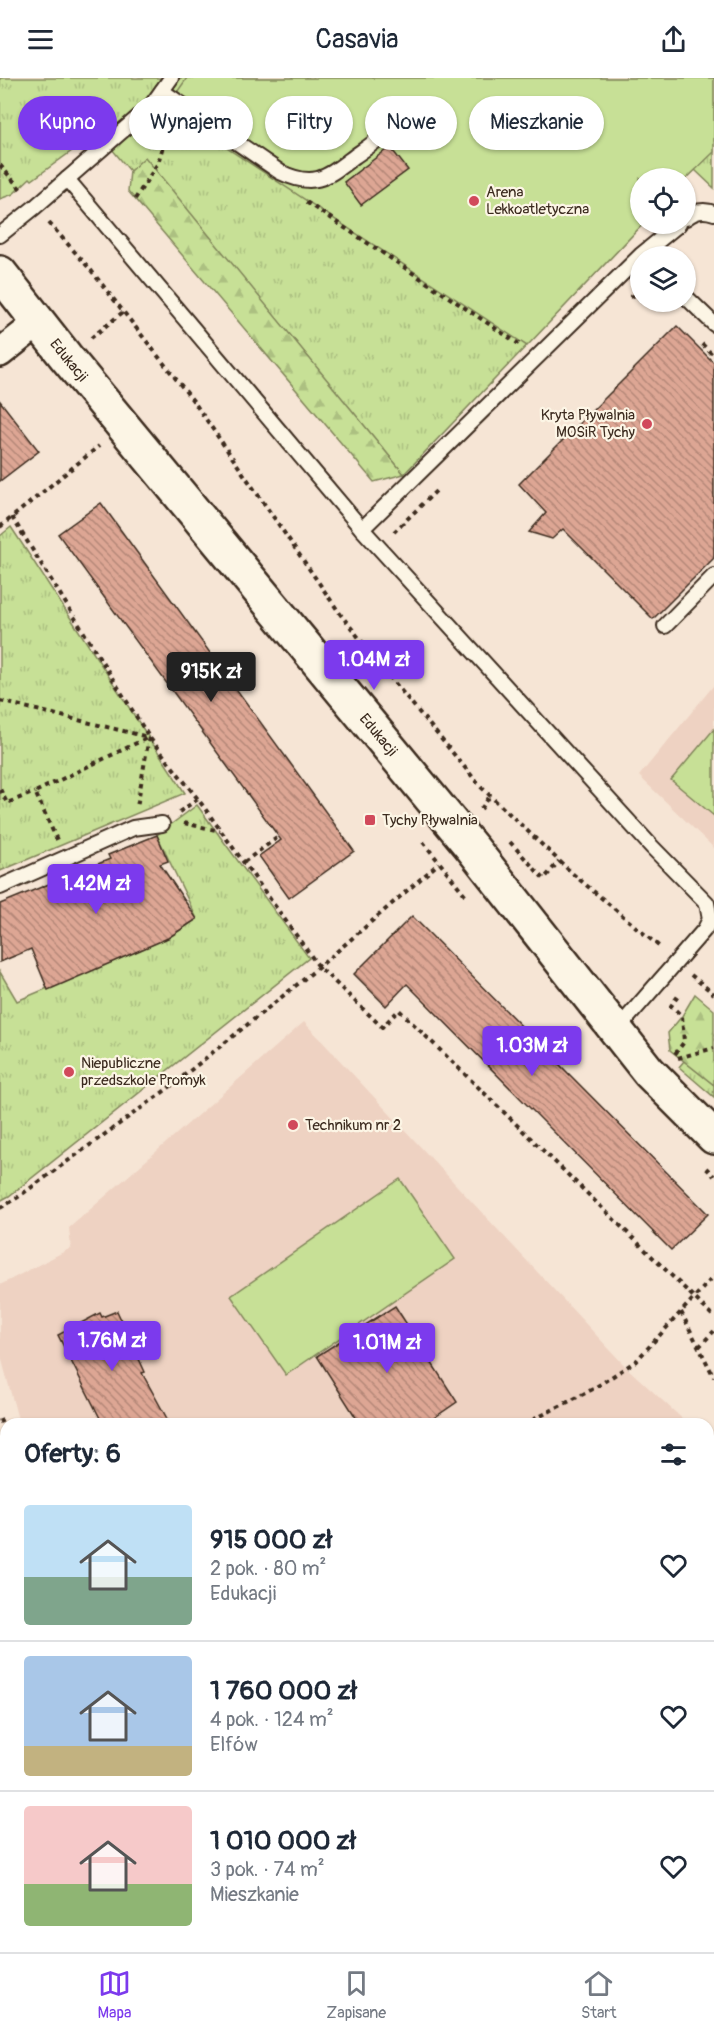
<!DOCTYPE html>
<html lang="pl">
<head>
<meta charset="utf-8">
<style>
  :root { --surface:#fff; --page:#f2f2f3; --text:#1f2937; --muted:#747a83; --line:#e0e1e3; --accent:#7c3aed }
  body { margin:0; font-family:Pangolin,sans-serif; background:var(--page); color:var(--text); height:100vh; display:flex; flex-direction:column; font-size:22px; white-space:nowrap }
  * { box-sizing:border-box; margin:0 }
  p { font-size:20px; color:var(--muted) }
  .icon { flex:none; width:33px; height:33px; fill:none; stroke:currentColor; stroke-width:2; stroke-linecap:round; stroke-linejoin:round }
  .map { position:relative; flex:1; overflow:hidden }
  .side { position:absolute; left:0px; top:1340px; width:714px; height:536px; display:flex; flex-direction:column; background:var(--surface); border-radius:18px 18px 0 0; box-shadow:0 2px 4px #0004 }
  .side>* { flex:none }
  .guide { position:absolute; left:18px; top:18px; width:678px; height:54px; display:flex; gap:12px }
  .buttons { position:absolute; left:630px; top:90px; display:grid; gap:12px }
  .buttons a { display:grid; place-items:center; width:66px; height:66px; border-radius:50%; background:var(--surface); box-shadow:0 2px 4px #0004; font-size:30px }
  .price { position:absolute; translate:-50% -51px; padding:0 14px; border-radius:6px; background:var(--accent); color:#fff; font-size:20px; line-height:39px; filter:drop-shadow(0 2px 3px #0008) }
  .price::after { content:''; position:absolute; left:50%; top:36px; width:18px; height:14px; margin-left:-9px; background:inherit; clip-path:polygon(0 0,100% 0,50% 100%) }
  .price.active { background:#222; color:#fff }
  ul { padding:0; list-style:none }
  li { display:flex; align-items:center; gap:18px; height:150px; padding:0 24px }
  li+li { border-top:2px solid var(--line) }
  li span { display:grid; place-items:center; flex:none; width:168px; height:120px; border-radius:6px; color:#555 }
  li>.icon { margin-inline-start:auto }
  span .icon { width:72px; height:72px; fill:#fffc; stroke-width:1 }
  li b { font-size:26px }
  h2 { display:flex; justify-content:space-between; align-items:center; height:72px; padding:0 24px; font-size:26px }
  .chip { padding:0 21px; border-radius:27px; background:var(--surface); box-shadow:0 2px 4px #0004; font-size:21px; line-height:54px }
  .chip.active { background:var(--accent); color:#fff }
  header { display:flex; justify-content:space-between; align-items:center; height:78px; padding:0 24px; background:var(--surface); font-size:27px; font-weight:600 }
  .dock { display:flex; justify-content:space-around; align-items:center; height:84px; border-top:2px solid var(--line); background:var(--surface); font-size:16px; color:var(--muted) }
  .dock a { display:grid; justify-items:center; gap:3px }
  .dock .active { color:var(--accent) }
  .map>svg:first-child { display:block }
  .built { fill:#eed2c2 }
  .grass { fill:url(#grass-tufts); stroke:#81855a; stroke-width:1.5 }
  .forest { fill:url(#forest-firs); stroke:#81855a; stroke-width:1.5 }
  .garden { fill:#c7e096; stroke:#81855a; stroke-width:1.5 }
  .building { fill:url(#building-back-hatch); stroke:#3b2a1e; stroke-width:1.5 }
  .lines { fill:none; stroke-linecap:round; stroke-linejoin:round }
  .lane-casing { stroke:#3b2a1e; stroke-width:18 }
  .street-casing { stroke:#3b2a1e; stroke-width:32 }
  .secondary-casing { stroke:#3b2a1e; stroke-width:38 }
  .path { stroke:#3b2a1e; stroke-width:4; stroke-dasharray:4.5 4.5; stroke-linecap:butt }
  .lane { stroke:#fcf5e5; stroke-width:14 }
  .street { stroke:#fcf5e5; stroke-width:27 }
  .secondary { stroke:#fcf5e5; stroke-width:33 }
  .poi-dot { fill:#d1495b; stroke:#fcf5e5; stroke-width:2 }
  .labels { text-anchor:middle; stroke-width:4.5; stroke-linejoin:round; paint-order:stroke }
  .poi-label { font-size:15px; fill:#3b2a1e; stroke:#fcf5e5; text-anchor:start }
  .street-label { font-size:15px; fill:#3b2a1e; stroke:#fcf5e5 }
</style>
</head>
<body>
<header><svg class="icon" aria-label="menu" viewBox="0 0 24 24"><path d="M4 6h16M4 12h16M4 18h16"/></svg>Casavia<svg class="icon" aria-label="share" viewBox="0 0 24 24"><path d="M12 15V3M7 8l5-5 5 5M5 13v7h14v-7"/></svg></header>
<div class="map">
<svg width="714" height="1874" viewBox="0 0 714 1874">
  <defs>
    <pattern id="grass-tufts" width="24" height="20" patternUnits="userSpaceOnUse" patternTransform="scale(1.5)"><rect width="24" height="20" fill="#c7e096"/><path d="M3 7l-1-3M5 7V3M7 7l1-3M15 17l-1-3M17 17v-4M19 17l1-3" fill="none" stroke="#acc081"/></pattern>
    <pattern id="forest-firs" width="22" height="20" patternUnits="userSpaceOnUse" patternTransform="scale(1.5)"><rect width="22" height="20" fill="#c7e096"/><path d="M5 1l3.5 6h-7zM16 11l3.5 6h-7z" fill="#acc081"/></pattern>
    <pattern id="building-back-hatch" width="6" height="6" patternUnits="userSpaceOnUse" patternTransform="scale(1.5)"><rect width="6" height="6" fill="#dda694"/><path d="M-1 5l2 2M0 0l6 6M5-1l2 2" fill="none" stroke="#b48778"/></pattern>
  </defs>
  <rect width="100%" height="100%" fill="#f6e5d5"/>
  <filter id="ink" filterUnits="userSpaceOnUse"><feTurbulence type="fractalNoise" baseFrequency=".0167" numOctaves="2"/><feDisplacementMap in="SourceGraphic" scale="12" xChannelSelector="R" yChannelSelector="G"/><feConvolveMatrix kernelMatrix="1 2 1 2 8 2 1 2 1" color-interpolation-filters="sRGB"/></filter>
  <g filter="url(#ink)">
    <g class="built">
      <path d="M 714,607 L 714,770 L 639,698 Z"/>
      <path d="M 304,944 L 626,1289 L 687,1345 L 19,1345 L 0,1275 L 0,1207 L 71,1170 L 69,1150 Z"/>
      <path d="M 708,1365 L 714,1370 L 714,1545 L 708,1550 Z"/>
    </g>
    <g class="grass">
      <path d="M 0,0 L 714,0 L 714,110 L 695,92 L 686,101 L 640,100 L 640,146 L 643,146 L 404,396 L 145,80 L 130,93 L 98,54 L 32,102 L 30,100 L 13,116 L 0,121 Z"/>
      <path d="M 11,449 L 185,715 L 0,793 L 0,458 Z"/>
      <path d="M 197,727 L 309,880 L 9,1118 L 0,1123 L 0,894 L 17,923 L 171,858 L 197,841 L 157,757 Z"/>
      <path d="M 684,983 L 714,1007 L 714,1019 L 679,989 Z"/>
      <path d="M 714,1545 L 714,1641 L 708,1636 L 708,1550 Z"/>
      <path d="M 6,1854 L 6,1869 L 97,1869 L 101,1874 L 0,1874 L 0,1857 Z"/>
    </g>
    <g class="forest">
      <path d="M 145,79 L 404,396 L 374,404 L 128,113 L 130,93 Z"/>
      <path d="M 695,916 L 714,932 L 714,1007 L 670,972 L 668,955 L 682,938 Z"/>
    </g>
    <g class="garden">
      <path d="M 187,0 L 714,0 L 714,74 L 686,101 L 640,100 L 640,146 L 643,146 L 527,268 L 166,30 Z"/>
      <path d="M 714,651 L 714,738 L 671,702 Z"/>
      <path d="M 400,1101 L 455,1181 L 286,1297 L 231,1218 Z"/>
    </g>
    <g class="building">
      <path d="M 390,69 L 408,92 L 361,127 L 344,104 Z"/>
      <path d="M 677,248 L 714,285 L 714,480 L 653,541 L 563,451 L 552,461 L 529,454 L 546,435 L 519,406 Z"/>
      <path d="M 0,323 L 39,373 L 0,403 Z"/>
      <path d="M 101,425 L 354,773 L 289,820 L 259,778 L 281,762 L 58,456 Z"/>
      <path d="M 157,757 L 168,783 L 160,786 L 197,841 L 168,860 L 48,912 L 31,871 L 0,884 L 0,826 L 110,781 L 108,777 Z"/>
      <path d="M 412,838 L 708,1136 L 671,1172 L 407,906 L 386,928 L 354,896 Z"/>
      <path d="M 395,1228 L 457,1324 L 425,1346 L 360,1346 L 317,1278 Z"/>
      <path d="M 117,1233 L 145,1294 L 142,1295 L 170,1346 L 103,1346 L 58,1257 L 100,1235 L 102,1239 Z"/>
    </g>
    <g class="lines">
      <defs>
        <g id="lane">
          <path d="M 162,13 L 280,94 C 315,111 327,99 355,78 C 365,71 376,64 385,55"/>
          <path d="M 67,101 L 362,451 L 652,769 L 707,825 L 710,841 L 705,851 L 616,953"/>
          <path d="M 686,140 C 694,133 704,131 714,135"/>
          <path d="M 0,157 L 35,129 L 151,28 L 171,0"/>
          <path d="M 686,219 L 714,246"/>
          <path d="M 362,451 L 641,177 L 679,146"/>
          <path d="M 665,548 L 714,498"/>
          <path d="M 0,809 L 133,750 L 162,746"/>
        </g>
        <g id="street">
          <path d="M 0,275 L 38,245"/>
          <path d="M 0,1407 L 6,1424"/>
          <path d="M 0,1717 L 6,1714"/>
          <path d="M 265,1869 L 270,1874"/>
          <path d="M 553,1869 L 559,1874"/>
        </g>
        <g id="secondary">
          <path id="s1" d="M 0,195 L 66,279 L 473,771 L 649,994 L 714,1059"/>
        </g>
      </defs>
      <use href="#lane" class="lane-casing"/>
      <use href="#street" class="street-casing"/>
      <use href="#secondary" class="secondary-casing"/>
      <g class="path">
        <path d="M 0,87 L 23,114"/>
        <path d="M 135,121 L 158,85 L 170,44"/>
        <path d="M 306,124 L 519,266"/>
        <path d="M 49,145 L 90,191 L 194,324 L 341,537 L 394,604 L 481,709 L 573,796 L 661,870"/>
        <path d="M 630,219 L 640,216"/>
        <path d="M 659,224 L 667,231"/>
        <path d="M 91,260 L 123,234"/>
        <path d="M 702,266 L 714,278"/>
        <path d="M 12,439 L 149,659 L 198,721 L 319,889 L 382,949 L 399,932 L 714,1239"/>
        <path d="M 0,449 L 99,368"/>
        <path d="M 394,454 L 438,411"/>
        <path d="M 390,599 L 420,576"/>
        <path d="M 0,623 L 148,659"/>
        <path d="M 0,711 L 7,725 L 35,714"/>
        <path d="M 481,731 L 490,718"/>
        <path d="M 179,734 L 198,721"/>
        <path d="M 184,745 L 220,753"/>
        <path d="M 57,762 L 35,714 L 149,659 L 137,729"/>
        <path d="M 423,764 L 467,819"/>
        <path d="M 510,764 L 544,801 L 559,783"/>
        <path d="M 244,784 L 278,759"/>
        <path d="M 691,897 L 714,916"/>
        <path d="M 675,976 L 684,964 L 682,938 L 671,928 L 678,918"/>
        <path d="M 678,980 L 714,970"/>
        <path d="M 706,1090 L 714,1098"/>
        <path d="M 0,1130 L 14,1122 L 166,1012 L 319,889 L 439,785"/>
        <path d="M 681,1234 L 714,1299"/>
        <path d="M 699,1269 L 714,1253"/>
        <path d="M 0,1341 L 6,1358"/>
        <path d="M 525,1346 L 593,1311 L 636,1283 L 714,1198"/>
        <path d="M 0,1520 L 6,1533"/>
        <path d="M 708,1643 L 714,1648"/>
        <path d="M 708,1676 L 714,1669"/>
        <path d="M 0,1682 L 6,1679"/>
        <path d="M 0,1758 L 6,1755"/>
        <path d="M 708,1847 L 714,1840"/>
        <path d="M 0,1857 L 6,1854"/>
        <path d="M 97,1869 L 101,1874"/>
        <path d="M 206,1869 L 210,1874"/>
        <path d="M 27,1874 L 27,1869"/>
        <path d="M 684,1874 L 688,1869"/>
      </g>
      <use href="#lane" class="lane"/>
      <use href="#street" class="street"/>
      <use href="#secondary" class="secondary"/>
    </g>
  </g>
  <g class="poi-dot">
    <circle cx="474" cy="123" r="6"/>
    <circle cx="647" cy="346" r="6"/>
    <rect x="364" y="736" width="12" height="12" rx="3"/>
    <circle cx="69" cy="994" r="6"/>
    <circle cx="293" cy="1047" r="6"/>
  </g>
  <g class="labels">
    <g class="poi-label">
      <text x="486" y="119">Arena<tspan x="486" dy="17">Lekkoatletyczna</tspan></text>
      <text x="635" y="342" text-anchor="end">Kryta Pływalnia<tspan x="635" dy="17">MOSiR Tychy</tspan></text>
      <text x="382" y="747">Tychy Pływalnia</text>
      <text x="81" y="990">Niepubliczne<tspan x="81" dy="17">przedszkole Promyk</tspan></text>
      <text x="305" y="1052">Technikum nr 2</text>
    </g>
    <g class="street-label">
      <text dy="5" stroke="none"><textPath href="#s1" startOffset="111">Edukacji</textPath></text>
      <text dy="5" stroke="none"><textPath href="#s1" startOffset="597">Edukacji</textPath></text>
    </g>
  </g>
</svg>
<div class="buttons">
<a><svg class="icon" aria-label="locate" viewBox="0 0 24 24"><circle cx="12" cy="12" r="6"/><path d="M12 2v4M12 18v4M2 12h4M18 12h4"/></svg></a>
<a><svg class="icon" aria-label="layers" viewBox="0 0 24 24"><path d="M12 4l9 5-9 5-9-5zM3 14l9 5 9-5"/></svg></a>
</div>
<b class="price" style="left:374px;top:613px">1.04M zł</b>
<b class="price active" style="left:211px;top:625px">915K zł</b>
<b class="price" style="left:96px;top:837px">1.42M zł</b>
<b class="price" style="left:532px;top:999px">1.03M zł</b>
<b class="price" style="left:112px;top:1294px">1.76M zł</b>
<b class="price" style="left:387px;top:1296px">1.01M zł</b>
<div class="guide">
<a class="chip active">Kupno</a>
<a class="chip">Wynajem</a>
<a class="chip">Filtry</a>
<a class="chip">Nowe</a>
<a class="chip">Mieszkanie</a>
</div>
<section class="side">
<h2>Oferty: 6<svg class="icon" aria-label="filters" viewBox="0 0 24 24"><path d="M4 7h16M4 17h16"/><circle cx="9" cy="7" r="2"/><circle cx="15" cy="17" r="2"/></svg></h2>
<ul>
<li><span style="background:linear-gradient(#bfe0f5 60%,#7fa58c 0)"><svg class="icon" aria-label="home" viewBox="0 0 24 24"><path d="M3 11l9-7 9 7M6 9v11h12V9"/></svg></span><div><b>915 000 zł</b><p>2 pok. · 80 m²</p><p>Edukacji</p></div><svg class="icon" aria-label="heart" viewBox="0 0 24 24"><path d="M12 20l-8-8c-3-5 5-10 8-4 3-6 11-1 8 4z"/></svg></li>
<li><span style="background:linear-gradient(#a9c7e8 75%,#c2b280 0)"><svg class="icon" aria-label="home" viewBox="0 0 24 24"><path d="M3 11l9-7 9 7M6 9v11h12V9"/></svg></span><div><b>1 760 000 zł</b><p>4 pok. · 124 m²</p><p>Elfów</p></div><svg class="icon" aria-label="heart" viewBox="0 0 24 24"><path d="M12 20l-8-8c-3-5 5-10 8-4 3-6 11-1 8 4z"/></svg></li>
<li><span style="background:linear-gradient(#f6c9c9 65%,#8fb573 0)"><svg class="icon" aria-label="home" viewBox="0 0 24 24"><path d="M3 11l9-7 9 7M6 9v11h12V9"/></svg></span><div><b>1 010 000 zł</b><p>3 pok. · 74 m²</p><p>Mieszkanie</p></div><svg class="icon" aria-label="heart" viewBox="0 0 24 24"><path d="M12 20l-8-8c-3-5 5-10 8-4 3-6 11-1 8 4z"/></svg></li>
</ul>
</section>
</div>
<nav class="dock">
<a class="active"><svg class="icon" aria-label="map" viewBox="0 0 24 24"><path d="M3 6l6-2 6 2 6-2v14l-6 2-6-2-6 2zM9 4v14M15 6v14"/></svg>Mapa</a>
<a><svg class="icon" aria-label="saved" viewBox="0 0 24 24"><path d="M7 4h10v16l-5-4-5 4z"/></svg>Zapisane</a>
<a><svg class="icon" aria-label="home" viewBox="0 0 24 24"><path d="M3 11l9-7 9 7M6 9v11h12V9"/></svg>Start</a>
</nav>
</body>
</html>
